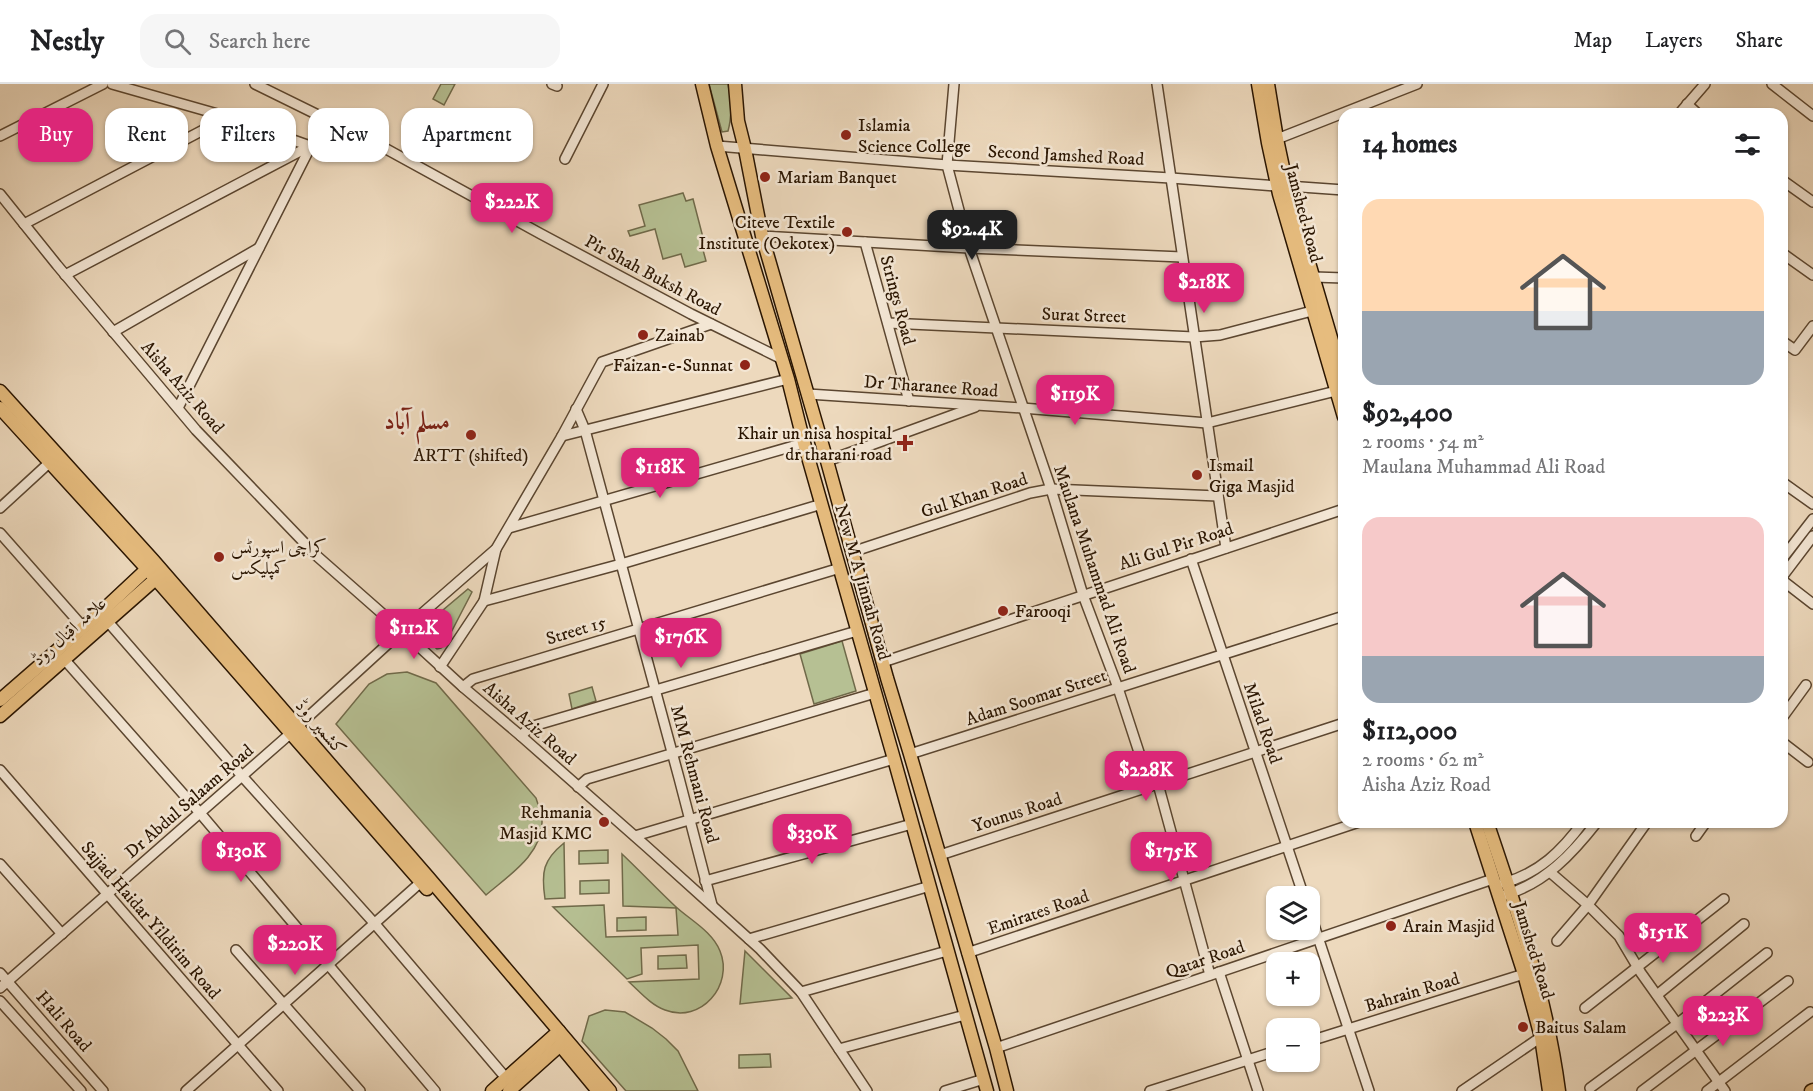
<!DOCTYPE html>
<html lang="en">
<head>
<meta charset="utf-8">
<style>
  :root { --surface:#fff; --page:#f6f6f6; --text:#202124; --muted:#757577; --line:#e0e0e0; --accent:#db2777 }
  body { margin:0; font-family:"IM FELL DW Pica",Amiri,serif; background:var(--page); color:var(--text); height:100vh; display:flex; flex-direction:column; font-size:22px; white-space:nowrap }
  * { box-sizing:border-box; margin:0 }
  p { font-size:20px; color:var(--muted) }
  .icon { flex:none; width:33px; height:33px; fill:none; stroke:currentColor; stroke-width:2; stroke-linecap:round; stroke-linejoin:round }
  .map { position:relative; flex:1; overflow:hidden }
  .sheet { position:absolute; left:1338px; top:24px; width:450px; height:720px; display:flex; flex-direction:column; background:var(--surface); border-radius:18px; box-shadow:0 2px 4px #0004 }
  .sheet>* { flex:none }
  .hud { position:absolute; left:18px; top:24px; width:570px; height:54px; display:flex; gap:12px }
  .fabs { position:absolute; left:1266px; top:802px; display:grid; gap:12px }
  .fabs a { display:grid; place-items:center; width:54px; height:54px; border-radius:12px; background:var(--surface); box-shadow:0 2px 4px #0004; font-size:30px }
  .price { position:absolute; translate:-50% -51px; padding:0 14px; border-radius:12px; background:var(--accent); color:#fff; font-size:20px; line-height:39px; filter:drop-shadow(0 2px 3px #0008) }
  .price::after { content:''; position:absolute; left:50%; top:36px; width:18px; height:14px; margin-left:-9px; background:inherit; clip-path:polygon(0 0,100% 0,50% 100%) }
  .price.on { background:#222; color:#fff }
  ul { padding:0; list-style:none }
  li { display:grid; align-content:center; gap:12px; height:318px; padding:0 24px }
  li span { display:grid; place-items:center; height:186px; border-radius:18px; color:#555 }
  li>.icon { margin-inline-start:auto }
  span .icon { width:108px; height:108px; fill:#fffc; stroke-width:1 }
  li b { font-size:26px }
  h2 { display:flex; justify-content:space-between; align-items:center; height:72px; padding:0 24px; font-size:26px }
  .chip { padding:0 21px; border-radius:18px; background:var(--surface); box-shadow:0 2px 4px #0004; font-size:21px; line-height:54px }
  .chip.on { background:var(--accent); color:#fff }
  header { display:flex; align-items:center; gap:36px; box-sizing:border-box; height:84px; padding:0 30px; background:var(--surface); border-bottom:2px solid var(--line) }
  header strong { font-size:28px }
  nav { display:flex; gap:33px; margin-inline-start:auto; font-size:21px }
  .search { width:420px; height:54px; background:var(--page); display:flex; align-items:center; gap:15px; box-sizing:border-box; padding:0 21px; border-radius:18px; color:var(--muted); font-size:22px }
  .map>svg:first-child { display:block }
  .green { fill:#b6c093; stroke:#706a4a; stroke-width:1.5 }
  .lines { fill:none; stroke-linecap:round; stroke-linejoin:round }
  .minor-casing { stroke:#5b4630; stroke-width:12 }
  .major-casing { stroke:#2a1501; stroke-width:15 }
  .minor { stroke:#f3e6d4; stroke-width:9 }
  .major { stroke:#e6bc7e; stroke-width:12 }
  .poi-dot { fill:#8f2418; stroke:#f3e6d4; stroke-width:2 }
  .labels { text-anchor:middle; stroke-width:5; stroke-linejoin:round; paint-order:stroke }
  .poi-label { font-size:18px; fill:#2a1501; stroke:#f3e6d4; text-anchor:start }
  .street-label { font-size:18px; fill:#2a1501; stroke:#f3e6d4 }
  .district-label { font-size:24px; font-weight:bold; fill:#7a1f14; stroke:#f3e6d4 }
</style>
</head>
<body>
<header>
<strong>Nestly</strong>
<div class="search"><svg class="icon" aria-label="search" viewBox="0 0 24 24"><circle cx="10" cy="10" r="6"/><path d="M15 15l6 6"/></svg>Search here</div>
<nav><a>Map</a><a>Layers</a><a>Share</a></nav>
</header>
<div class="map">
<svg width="1813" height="1007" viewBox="0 0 1813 1007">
  <rect width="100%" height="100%" fill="#edd9bd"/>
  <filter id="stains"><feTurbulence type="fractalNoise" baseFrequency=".00333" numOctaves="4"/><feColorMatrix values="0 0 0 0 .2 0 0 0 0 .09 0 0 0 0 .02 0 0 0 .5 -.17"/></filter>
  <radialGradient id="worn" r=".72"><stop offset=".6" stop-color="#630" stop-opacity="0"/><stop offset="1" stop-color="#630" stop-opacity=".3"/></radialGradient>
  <g class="green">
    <path d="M 441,0 L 455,0 L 444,21 L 433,15 Z"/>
    <path d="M 709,0 L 728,0 C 731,15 732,33 728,47 L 722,48 Z"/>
    <path d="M 683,109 L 686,117 L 693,115 L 706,165 L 703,166 L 706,177 L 685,183 L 681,170 L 663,175 L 655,145 L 630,152 L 628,147 L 645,142 L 639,121 Z"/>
    <path d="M 468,505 L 472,508 L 445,560 L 441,564 L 437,565 L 423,553 L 421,548 L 424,542 Z"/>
    <path d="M 842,557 L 856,607 L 814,620 L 800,570 Z"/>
    <path d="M 407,588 L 436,599 L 536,714 C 538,721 542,730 542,737 C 543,770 508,792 486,811 L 336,640 L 369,600 L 387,590 Z"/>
    <path d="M 592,603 L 596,617 L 572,625 L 569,610 Z"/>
    <path d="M 564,759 L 565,814 L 545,815 C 541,788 543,776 564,759 Z"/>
    <path d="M 608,766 L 608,779 L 579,780 L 579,767 Z"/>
    <path d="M 622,770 C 640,787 657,805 675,822 C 690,836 712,847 720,867 C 734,901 701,940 665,926 C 651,921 640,908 629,898 L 699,895 L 698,861 L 641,864 L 642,890 L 627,895 L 553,823 L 604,821 L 606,853 L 678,851 L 676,824 L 623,822 Z"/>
    <path d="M 609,796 L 609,809 L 580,810 L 580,797 Z"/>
    <path d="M 646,833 L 646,846 L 617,847 L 617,834 Z"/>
    <path d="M 745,867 L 792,914 L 740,920 Z"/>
    <path d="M 686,871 L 687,884 L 658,885 L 658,872 Z"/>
    <path d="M 605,926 L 625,928 L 652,944 L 666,955 L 678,967 L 698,1007 L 626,1007 L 582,957 L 589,932 Z"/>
    <path d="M 770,970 L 771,983 L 739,984 L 739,971 Z"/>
  </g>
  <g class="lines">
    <defs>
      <g id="minor">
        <path d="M 112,0 L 228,33 L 310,62"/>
        <path d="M 255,0 L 379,61 L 541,150 L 691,230 L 782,275"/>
        <path d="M 552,0 L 557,2"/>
        <path d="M 954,0 L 947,81 L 969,164 L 1051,405 L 1083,511 L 1118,604 L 1150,702"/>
        <path d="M 1157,0 L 1226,464"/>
        <path d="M 1772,0 L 1813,32"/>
        <path d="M 1687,20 L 1698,30"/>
        <path d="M 1679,30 L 1705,0"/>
        <path d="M 0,52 L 103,0"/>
        <path d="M 1277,55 L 1417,0"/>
        <path d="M 717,62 L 947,81 L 1171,94 L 1277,102"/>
        <path d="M 565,75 L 603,0"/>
        <path d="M 1782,96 L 1813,118"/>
        <path d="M 1287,102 L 1344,106"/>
        <path d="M 0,110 L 57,181 L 196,346 L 318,473 L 402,547 L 463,603 L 521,652 L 647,763 L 760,865 L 801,908 L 867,1007"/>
        <path d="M 24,140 L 228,33"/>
        <path d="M 762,152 L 969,164 L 1182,173"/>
        <path d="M 865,158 L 909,317"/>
        <path d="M 1782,169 L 1813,191"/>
        <path d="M 65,191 L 310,62"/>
        <path d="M 1314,193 L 1344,194"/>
        <path d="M 888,239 L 1194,253 L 1220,251 L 1312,227"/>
        <path d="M 113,248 L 259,164"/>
        <path d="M 1782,257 L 1795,266 L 1813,242"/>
        <path d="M 808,310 L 1022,324 L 1207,339 L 1336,307"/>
        <path d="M 178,324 L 325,34"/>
        <path d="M 576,325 L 585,346 L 679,694 L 712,821"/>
        <path d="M 562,352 L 788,295"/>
        <path d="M 827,377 L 975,323"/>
        <path d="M 1782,398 L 1813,420"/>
        <path d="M 0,424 L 49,379"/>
        <path d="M 509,444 L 804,359"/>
        <path d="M 0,449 L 83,543"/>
        <path d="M 852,468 L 1030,409 L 1051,405 L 1218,412"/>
        <path d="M 1191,475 L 1304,813"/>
        <path d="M 1782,475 L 1813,435"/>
        <path d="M 1782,493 L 1813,452"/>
        <path d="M 1782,496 L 1813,520"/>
        <path d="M 484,517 L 621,480 L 822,420"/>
        <path d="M 103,532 L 242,692 L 375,840 L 506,994"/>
        <path d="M 64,575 L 200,729 L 435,1007"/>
        <path d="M 883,578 L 1344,425"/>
        <path d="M 440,583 L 484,517 L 496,465"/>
        <path d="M 463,603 L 473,595 L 840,484"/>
        <path d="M 1782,634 L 1806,601"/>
        <path d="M 297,643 L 402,547 L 496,465 L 562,352 L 602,278 L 711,240"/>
        <path d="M 521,652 L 530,643 L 857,547"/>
        <path d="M 1782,658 L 1808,678"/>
        <path d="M 910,670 L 1344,532"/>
        <path d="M 0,686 L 278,1007"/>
        <path d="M 1158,700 L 1210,891"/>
        <path d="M 578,703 L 587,695 L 875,609"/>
        <path d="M 635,752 L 894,675"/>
        <path d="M 1696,752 L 1706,738"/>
        <path d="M 940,771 L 1344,639"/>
        <path d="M 0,780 L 62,850"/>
        <path d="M 1551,789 L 1588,821 L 1619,852 L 1641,889 L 1725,1007"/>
        <path d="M 705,797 L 912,740"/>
        <path d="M 1504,799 C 1539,789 1562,767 1583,738"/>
        <path d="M 1505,811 C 1545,799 1572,770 1597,738"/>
        <path d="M 1310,829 L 1369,1007"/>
        <path d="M 749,855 L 930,802"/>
        <path d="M 1557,857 L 1588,821 L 1647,738"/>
        <path d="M 236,866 L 360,1007"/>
        <path d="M 967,869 L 1359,738"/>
        <path d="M 1219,888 L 1258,1007"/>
        <path d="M 0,889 L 103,1007"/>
        <path d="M 0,904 L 291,649"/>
        <path d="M 801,908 L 947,867"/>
        <path d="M 1657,911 L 1744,840"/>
        <path d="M 0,917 L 81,1007"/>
        <path d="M 1585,924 L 1724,815"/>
        <path d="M 1310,957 L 1524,890"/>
        <path d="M 996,964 L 1493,795"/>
        <path d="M 839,965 L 965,931"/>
        <path d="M 1590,1004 L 1677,940 L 1767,869"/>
        <path d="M 186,1007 L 421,798"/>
        <path d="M 945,1007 L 984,995"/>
        <path d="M 1150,1007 L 1276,967"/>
        <path d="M 1462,1007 L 1541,953"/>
        <path d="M 1642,1007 L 1788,897"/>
        <path d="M 1707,1007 L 1810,928"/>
      </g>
      <g id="major">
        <path d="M 702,0 L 717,62 L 788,295 L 804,359 L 894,675 L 987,1007"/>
        <path d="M 735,0 L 738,37 L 745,65 L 762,152 L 827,377 L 887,594 L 910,670 L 996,964 L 1007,1007"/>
        <path d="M 1258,0 L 1268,59 L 1279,110 L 1344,333"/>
        <path d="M 1268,0 L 1277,55 L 1288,107 L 1344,298"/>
        <path d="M 0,307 L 153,476 L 428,793 L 610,1007"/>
        <path d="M 0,324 L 147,485 L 427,805"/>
        <path d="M 0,616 L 100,529 L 147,485"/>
        <path d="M 0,632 L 160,491"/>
        <path d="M 1475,738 L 1524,890 L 1541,953 L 1549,1007"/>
        <path d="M 1487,738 C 1517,826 1547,915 1559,1007"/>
        <path d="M 564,966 L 598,1007"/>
        <path d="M 492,1007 L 559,947"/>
        <path d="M 509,1007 L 566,956"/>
        <path d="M 1811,1007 L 1813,1006"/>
      </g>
    </defs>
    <use href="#minor" class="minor-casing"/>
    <use href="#major" class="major-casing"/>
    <use href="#minor" class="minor"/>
    <use href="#major" class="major"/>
  </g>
  <g class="poi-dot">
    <circle cx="846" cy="51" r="6"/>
    <circle cx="765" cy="93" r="6"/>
    <circle cx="847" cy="148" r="6"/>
    <circle cx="643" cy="251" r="6"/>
    <circle cx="745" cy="281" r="6"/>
    <circle cx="471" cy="351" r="6"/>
    <path d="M902 350h6v6h6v6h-6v6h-6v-6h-6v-6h6z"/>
    <circle cx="1197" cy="391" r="6"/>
    <circle cx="219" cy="473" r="6"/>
    <circle cx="1003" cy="527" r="6"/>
    <circle cx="604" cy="738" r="6"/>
    <circle cx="1391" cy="842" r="6"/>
    <circle cx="1523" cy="943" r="6"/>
  </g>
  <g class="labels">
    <g class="poi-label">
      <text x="858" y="47">Islamia<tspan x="858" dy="21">Science College</tspan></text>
      <text x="777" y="99">Mariam Banquet</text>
      <text x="835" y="144" text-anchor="end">Citeve Textile<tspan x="835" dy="21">Institute (Oekotex)</tspan></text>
      <text x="655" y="257">Zainab</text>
      <text x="733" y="287" text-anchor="end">Faizan-e-Sunnat</text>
      <text x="892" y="355" text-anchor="end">Khair un nisa hospital<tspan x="892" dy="21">dr tharani road</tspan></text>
      <text x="471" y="377" text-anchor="middle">ARTT (shifted)</text>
      <text x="1209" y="387">Ismail<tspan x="1209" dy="21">Giga Masjid</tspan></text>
      <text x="231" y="469">کراچی اسپورٹس<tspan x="231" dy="21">کمپلیکس</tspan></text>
      <text x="1015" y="533">Farooqi</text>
      <text x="592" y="734" text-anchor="end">Rehmania<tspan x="592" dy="21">Masjid KMC</tspan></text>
      <text x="1403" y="848">Arain Masjid</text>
      <text x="1535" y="949">Baitus Salam</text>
    </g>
    <g class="street-label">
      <text transform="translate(1066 71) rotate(3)" y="6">Second Jamshed Road</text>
      <text transform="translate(1304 129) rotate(75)" y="6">Jamshed Road</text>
      <text transform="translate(653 191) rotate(28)" y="6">Pir Shah Buksh Road</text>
      <text transform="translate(898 216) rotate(75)" y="6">Strings Road</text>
      <text transform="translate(1084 231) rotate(2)" y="6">Surat Street</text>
      <text transform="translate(931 302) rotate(4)" y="6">Dr Tharanee Road</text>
      <text transform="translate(183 303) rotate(49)" y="6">Aisha Aziz Road</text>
      <text transform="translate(974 411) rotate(-18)" y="6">Gul Khan Road</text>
      <text transform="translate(1176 462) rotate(-18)" y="6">Ali Gul Pir Road</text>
      <text transform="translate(1095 485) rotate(71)" y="6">Maulana Muhammad Ali Road</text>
      <text transform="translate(863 498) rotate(74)" y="6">New M A Jinnah Road</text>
      <text transform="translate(576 546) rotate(-17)" y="6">Street 15</text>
      <text transform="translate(69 547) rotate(-42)" y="6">علامہ اقبال روڈ</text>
      <text transform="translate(1036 613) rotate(-18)" y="6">Adam Soomar Street</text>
      <text transform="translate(530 639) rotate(41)" y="6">Aisha Aziz Road</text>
      <text transform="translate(1263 639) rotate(71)" y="6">Milad Road</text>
      <text transform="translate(321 643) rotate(49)" y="6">کشمیر روڈ</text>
      <text transform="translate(695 690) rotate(75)" y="6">MM Rehmani Road</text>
      <text transform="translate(189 717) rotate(-41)" y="6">Dr Abdul Salaam Road</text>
      <text transform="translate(1017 728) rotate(-18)" y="6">Younus Road</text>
      <text transform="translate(1038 828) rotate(-19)" y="6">Emirates Road</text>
      <text transform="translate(151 836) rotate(49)" y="6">Sajjad Haidar Yildirim Road</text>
      <text transform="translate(1534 866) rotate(73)" y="6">Jamshed Road</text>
      <text transform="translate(1205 875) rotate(-19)" y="6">Qatar Road</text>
      <text transform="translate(1412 908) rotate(-17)" y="6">Bahrain Road</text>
      <text transform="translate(64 937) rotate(49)" y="6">Hali Road</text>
    </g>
    <g class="district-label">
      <text x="417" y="345">مسلم آباد</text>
    </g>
  </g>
  <rect width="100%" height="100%" filter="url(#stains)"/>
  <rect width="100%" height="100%" fill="url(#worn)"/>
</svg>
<div class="fabs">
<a><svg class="icon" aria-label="layers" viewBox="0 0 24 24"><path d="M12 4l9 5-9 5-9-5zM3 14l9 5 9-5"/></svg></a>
<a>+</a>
<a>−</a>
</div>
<b class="price" style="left:512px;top:150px">$222K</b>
<b class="price on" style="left:972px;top:177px">$92.4K</b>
<b class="price" style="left:1204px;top:230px">$218K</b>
<b class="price" style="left:1075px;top:342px">$119K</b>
<b class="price" style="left:660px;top:415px">$118K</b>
<b class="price" style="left:414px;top:576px">$112K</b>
<b class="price" style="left:681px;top:585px">$176K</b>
<b class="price" style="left:1146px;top:718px">$228K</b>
<b class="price" style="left:812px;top:781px">$330K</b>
<b class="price" style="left:241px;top:799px">$130K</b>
<b class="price" style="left:1171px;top:799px">$175K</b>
<b class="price" style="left:1663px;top:880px">$151K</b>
<b class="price" style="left:295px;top:892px">$220K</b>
<b class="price" style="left:1723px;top:963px">$223K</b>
<div class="hud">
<a class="chip on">Buy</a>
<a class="chip">Rent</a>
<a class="chip">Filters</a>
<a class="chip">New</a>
<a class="chip">Apartment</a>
</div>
<section class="sheet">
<h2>14 homes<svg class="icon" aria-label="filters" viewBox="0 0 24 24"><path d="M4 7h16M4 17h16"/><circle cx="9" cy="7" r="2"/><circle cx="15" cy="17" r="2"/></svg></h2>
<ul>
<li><span style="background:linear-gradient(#ffd9b3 60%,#9aa5b1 0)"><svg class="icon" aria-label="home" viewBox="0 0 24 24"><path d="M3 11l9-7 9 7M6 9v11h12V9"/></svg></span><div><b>$92,400</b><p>2 rooms · 54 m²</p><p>Maulana Muhammad Ali Road</p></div></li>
<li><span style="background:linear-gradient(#f6c9c9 75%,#9aa5b1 0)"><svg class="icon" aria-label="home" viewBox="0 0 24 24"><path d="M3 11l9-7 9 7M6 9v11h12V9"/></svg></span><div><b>$112,000</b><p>2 rooms · 62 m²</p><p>Aisha Aziz Road</p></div></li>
</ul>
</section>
</div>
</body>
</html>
